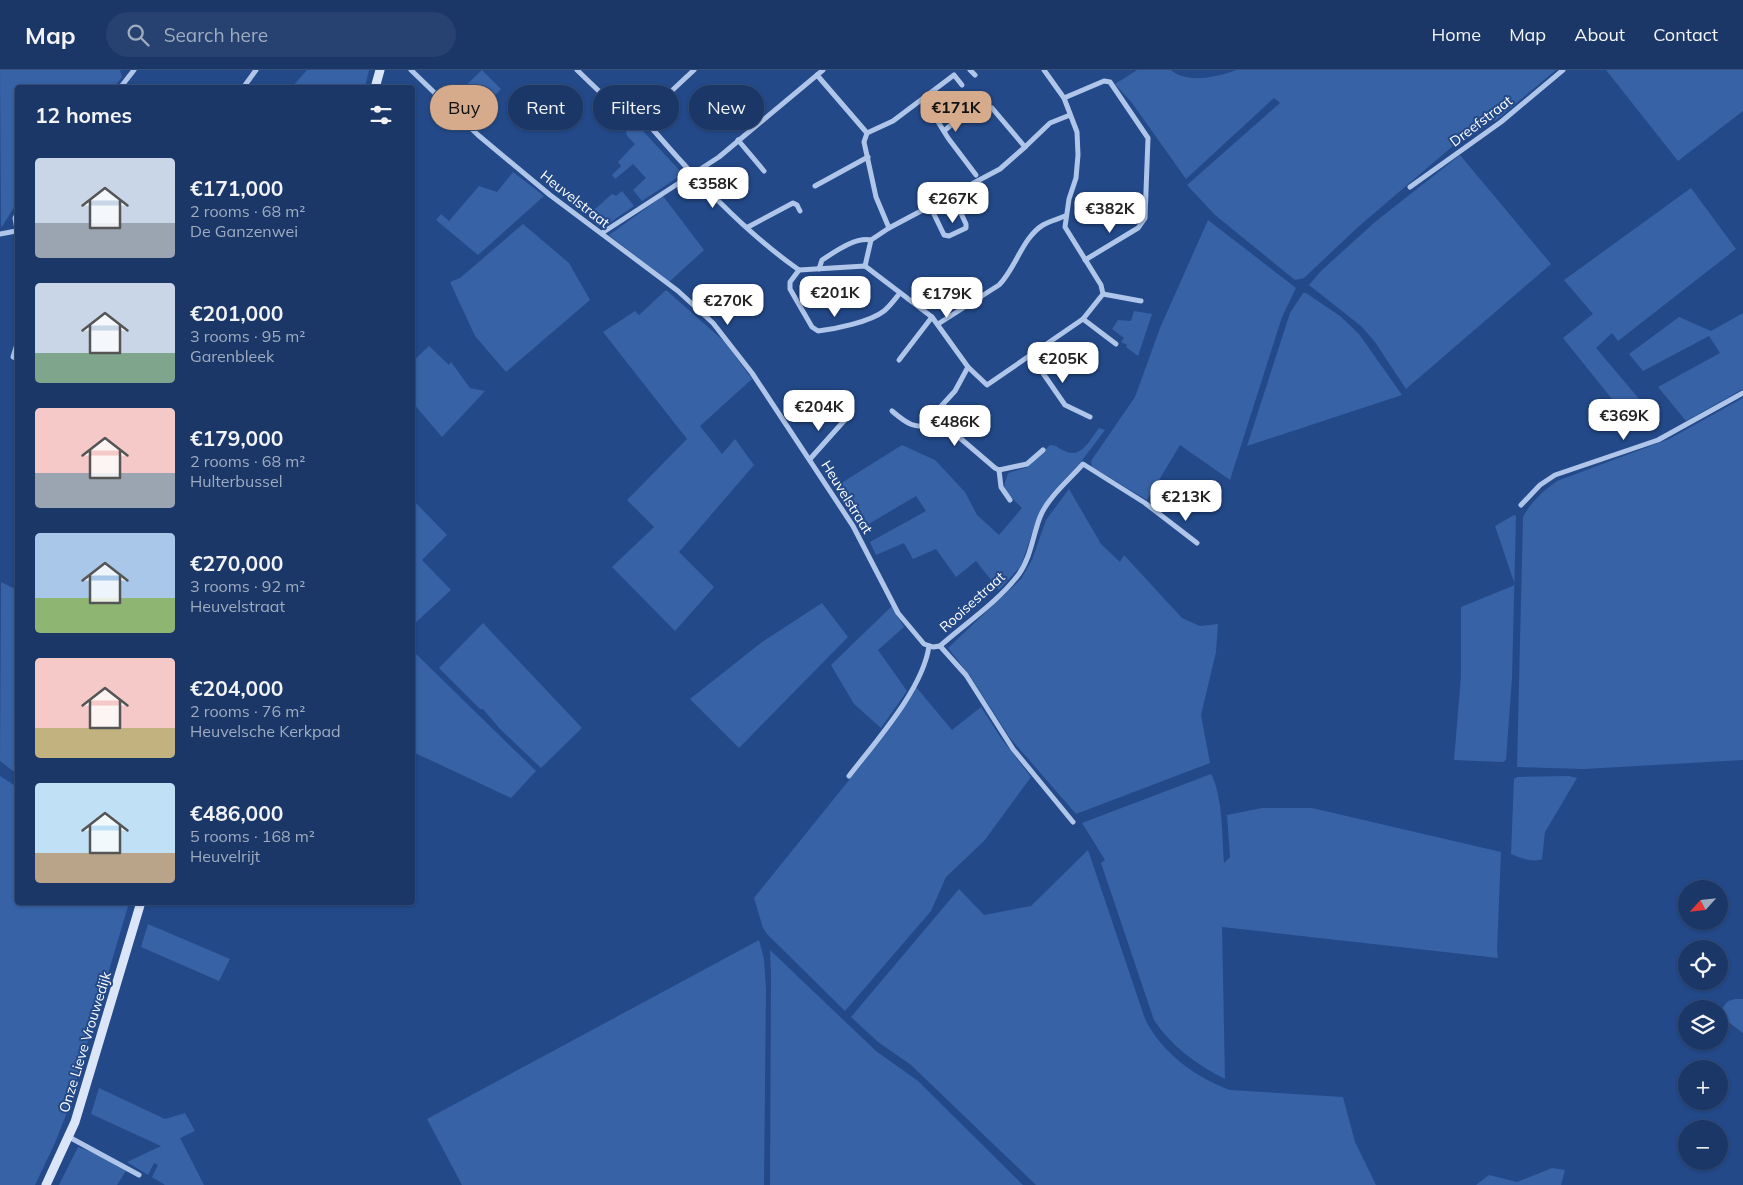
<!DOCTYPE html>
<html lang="en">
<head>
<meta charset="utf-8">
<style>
  :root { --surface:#1a3767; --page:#274270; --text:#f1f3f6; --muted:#9facc0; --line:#38517b; --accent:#d6ab8b }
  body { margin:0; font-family:Mulish,sans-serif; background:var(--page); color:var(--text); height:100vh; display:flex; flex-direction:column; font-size:19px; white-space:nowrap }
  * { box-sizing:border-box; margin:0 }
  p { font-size:16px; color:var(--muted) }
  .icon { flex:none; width:28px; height:28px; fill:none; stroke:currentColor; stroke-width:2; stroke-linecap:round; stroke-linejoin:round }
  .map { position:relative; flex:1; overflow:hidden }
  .side { position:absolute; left:15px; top:15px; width:400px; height:820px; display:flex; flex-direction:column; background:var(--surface); border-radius:5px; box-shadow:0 1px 4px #0004,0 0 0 1px var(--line) }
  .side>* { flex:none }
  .guide { position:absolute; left:430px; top:15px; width:475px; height:45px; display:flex; gap:10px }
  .needle { width:32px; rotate:243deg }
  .fabs { position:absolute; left:1678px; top:810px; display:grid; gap:10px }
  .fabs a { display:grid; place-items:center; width:50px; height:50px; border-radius:50%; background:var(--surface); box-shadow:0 1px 4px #0004,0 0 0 1px var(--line); font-size:25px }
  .price { position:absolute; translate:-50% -42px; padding:0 11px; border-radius:10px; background:#fff; color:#222; font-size:16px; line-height:32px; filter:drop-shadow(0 1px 2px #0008) }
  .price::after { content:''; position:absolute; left:50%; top:30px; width:15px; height:11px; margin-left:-8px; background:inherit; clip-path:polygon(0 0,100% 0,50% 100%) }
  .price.current { background:var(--accent); color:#111 }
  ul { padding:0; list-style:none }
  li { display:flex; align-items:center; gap:15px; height:125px; padding:0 20px }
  li span { display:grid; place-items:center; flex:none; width:140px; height:100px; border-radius:5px; color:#555 }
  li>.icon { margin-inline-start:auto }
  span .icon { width:60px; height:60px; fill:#fffc; stroke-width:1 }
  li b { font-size:21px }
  h2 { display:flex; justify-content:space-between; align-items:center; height:60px; padding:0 20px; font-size:21px }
  .pill { padding:0 18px; border-radius:22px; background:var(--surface); box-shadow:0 1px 4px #0004,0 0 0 1px var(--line); font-size:18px; line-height:45px }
  .pill.current { background:var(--accent); color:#111 }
  header { display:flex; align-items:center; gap:30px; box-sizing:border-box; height:70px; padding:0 25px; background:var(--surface); border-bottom:1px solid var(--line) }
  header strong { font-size:24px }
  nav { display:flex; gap:28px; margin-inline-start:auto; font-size:18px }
  .search { width:350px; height:45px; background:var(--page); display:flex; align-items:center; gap:12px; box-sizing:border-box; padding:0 18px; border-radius:28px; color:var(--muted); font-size:19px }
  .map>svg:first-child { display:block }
  .green { fill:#3762a6 }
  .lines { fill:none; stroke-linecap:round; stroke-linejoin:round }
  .minor { stroke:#afc6ea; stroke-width:5 }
  .secondary { stroke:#dae5f8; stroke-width:9 }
  .labels { text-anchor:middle; stroke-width:4; stroke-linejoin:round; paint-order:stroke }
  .street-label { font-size:14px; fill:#fff; stroke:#234989 }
</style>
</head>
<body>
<header>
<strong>Map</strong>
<div class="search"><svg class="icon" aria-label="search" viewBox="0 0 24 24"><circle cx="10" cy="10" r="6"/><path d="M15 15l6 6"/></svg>Search here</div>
<nav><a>Home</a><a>Map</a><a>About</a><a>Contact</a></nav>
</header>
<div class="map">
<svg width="1743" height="1115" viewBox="0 0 1743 1115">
  <rect width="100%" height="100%" fill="#234989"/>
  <g class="green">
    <path d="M 0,0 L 120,0 L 122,7 L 114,17 L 18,18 L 17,133 L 1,158 Z"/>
    <path d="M 307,0 L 369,0 L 365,17 L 292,17 Z"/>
    <path d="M 482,0 L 501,19 L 469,52 L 448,32 Z"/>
    <path d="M 1137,0 L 1171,0 C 1186,14 1219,7 1236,0 L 1556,0 L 1495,51 L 1488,46 L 1358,157 L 1304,208 L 1295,210 L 1215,145 L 1187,115 L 1280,33 L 1274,28 L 1186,109 L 1132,33 L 1115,14 Z"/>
    <path d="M 1606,0 L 1743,0 L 1743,41 L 1678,91 Z"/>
    <path d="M 630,58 L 641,59 L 682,103 L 680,106 L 642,131 L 633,120 L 646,108 L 633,94 L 615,109 L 612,105 L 621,96 L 618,92 L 635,74 L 627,66 L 626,62 Z"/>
    <path d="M 1460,85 L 1551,194 L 1406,319 L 1375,272 L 1361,256 L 1309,215 L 1321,201 L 1375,152 Z"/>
    <path d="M 513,102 L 544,126 L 478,185 L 436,150 L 441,144 L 449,151 L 479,116 L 497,122 Z"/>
    <path d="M 1691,118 L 1736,179 L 1618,271 L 1612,263 L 1596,278 L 1640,330 L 1624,344 L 1563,268 L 1593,244 L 1564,210 Z"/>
    <path d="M 622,121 L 634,136 L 605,156 L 599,157 L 587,146 L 612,124 L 616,126 Z"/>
    <path d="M 663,126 L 704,180 L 669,212 L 609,165 Z"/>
    <path d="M 1208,150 L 1296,218 L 1282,247 L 1230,410 L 1180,375 L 1147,430 L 1092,397 L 1091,391 L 1135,327 L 1160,258 Z"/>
    <path d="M 523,154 L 569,193 L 590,230 L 506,302 L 475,266 L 450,212 L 460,208 Z"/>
    <path d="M 666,220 L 725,272 L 752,309 L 700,356 L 722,384 L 735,369 L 754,395 L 679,482 L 714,517 L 675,561 L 612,497 L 654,457 L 627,430 L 687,369 L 603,262 L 635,241 L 639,245 Z"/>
    <path d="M 1303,223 L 1306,223 L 1340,246 L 1359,264 L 1402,325 L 1247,376 L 1290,243 Z"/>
    <path d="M 1134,241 L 1152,244 L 1138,286 L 1126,277 L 1127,275 L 1121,272 L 1124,268 L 1112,259 L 1118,250 L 1131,251 Z"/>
    <path d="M 1743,243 L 1743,319 L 1686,351 L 1658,317 L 1720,283 L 1709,266 L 1643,301 L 1629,284 L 1679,247 L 1711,261 Z"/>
    <path d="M 429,276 L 449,295 L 451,292 L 470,318 L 485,321 L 442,367 L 413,333 L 413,291 Z"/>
    <path d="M 1743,328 L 1743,690 L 1584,699 L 1517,697 L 1523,447 C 1531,432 1543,421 1557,411 L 1669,369 Z"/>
    <path d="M 1099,358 L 1105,360 L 1077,397 L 1050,425 L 1038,446 L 1021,496 L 999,520 L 976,491 L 956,507 L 936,479 L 913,489 L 904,473 L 876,485 L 870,472 L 926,441 L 916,426 L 862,458 L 835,417 L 902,375 L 935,390 L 965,422 L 977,445 L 999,465 L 1022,438 L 1008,424 L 1004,416 L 1008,403 L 1028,397 L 1050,375 C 1057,375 1059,379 1065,381 C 1081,390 1091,368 1099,358 Z"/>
    <path d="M 1069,419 L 1101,474 L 1120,492 L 1124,485 L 1182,548 L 1200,556 L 1218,554 L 1216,582 L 1201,645 L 1210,693 L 1076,744 L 1010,668 L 970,606 L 948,578 L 1021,509 L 1032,490 L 1046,450 Z"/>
    <path d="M 413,430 L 447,465 L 422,490 L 451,520 L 413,555 Z"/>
    <path d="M 1514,445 L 1516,446 L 1512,608 L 1506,690 L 1503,692 L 1454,690 L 1461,606 L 1461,537 L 1515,515 L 1495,456 Z"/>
    <path d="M 1,512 L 17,520 L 17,704 L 0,691 Z"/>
    <path d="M 822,533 L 848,567 L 739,678 L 690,629 L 762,572 Z"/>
    <path d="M 892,536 L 904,557 L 878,580 L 907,621 L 881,658 L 854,634 L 831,595 Z"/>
    <path d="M 483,553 L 582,658 L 541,698 L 500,659 L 483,639 L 480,639 L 439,598 Z"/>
    <path d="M 413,581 L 536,701 L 511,728 L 413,682 Z"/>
    <path d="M 916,617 L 952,660 L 981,637 L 1001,668 L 1031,707 L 984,771 L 946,807 L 931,841 L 845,941 L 767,864 L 763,858 L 754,828 L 866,689 Z"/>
    <path d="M 1211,704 C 1223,726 1222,768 1224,793 L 1230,787 L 1227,745 L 1262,738 L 1312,738 L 1501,782 L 1497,880 L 1498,888 L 1222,857 L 1225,1009 C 1197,995 1171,976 1154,950 L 1101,793 L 1105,790 L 1082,753 Z"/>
    <path d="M 0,706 L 17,717 L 18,832 L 129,833 L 66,1045 L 54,1075 L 35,1115 L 0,1115 Z"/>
    <path d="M 1569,706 L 1577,708 L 1545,762 L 1542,789 C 1532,793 1521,788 1511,784 L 1514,709 L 1517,707 Z"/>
    <path d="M 1088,780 L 1145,949 C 1161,982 1196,1008 1230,1020 L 1343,1027 L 1355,1072 L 1376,1115 L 1036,1115 L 911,995 L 878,972 L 851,947 L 959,819 L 984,845 L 1031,836 Z"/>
    <path d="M 148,854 L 230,889 L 219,911 L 141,877 Z"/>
    <path d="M 759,870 L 764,889 L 766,919 L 764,1115 L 462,1115 L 427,1049 Z"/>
    <path d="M 770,880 L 876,981 L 918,1011 L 1023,1115 L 770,1115 L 771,904 Z"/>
    <path d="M 1735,929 L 1743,929 L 1743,963 L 1719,945 L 1719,942 L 1728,931 Z"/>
    <path d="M 99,1018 L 165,1049 L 185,1043 L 195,1061 L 180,1068 L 204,1115 L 165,1115 L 152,1107 L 158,1095 L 154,1093 L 148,1105 L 127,1092 L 161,1076 L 91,1044 Z"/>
    <path d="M 78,1077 L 95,1083 L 126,1101 L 117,1115 L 59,1115 Z"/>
    <path d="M 1552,1098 L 1565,1100 L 1561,1115 L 1476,1115 L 1489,1105 L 1517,1112 Z"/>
  </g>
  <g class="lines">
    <g class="minor">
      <path d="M 411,0 L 478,65 L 550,125 L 678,221 L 713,253 L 752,303 L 853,456 L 898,543 L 924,574 L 933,577 L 940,576"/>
      <path d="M 577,0 L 634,55 L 649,55"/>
      <path d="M 694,0 L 664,28 L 648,49 L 649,55 C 694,107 742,160 799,200 L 865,196 L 932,247 L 968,297 L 987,315 L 1083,249 L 1103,224 L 1101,215 L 1065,157 L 1069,129 L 1076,108 L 1078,85 L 1077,62 L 1064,28 L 1044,0"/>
      <path d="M 970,0 L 975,5"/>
      <path d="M 817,5 L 867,63 L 864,72 L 876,127 L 889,158"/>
      <path d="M 120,18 L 134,0"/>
      <path d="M 243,18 L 256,0"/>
      <path d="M 1064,28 L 1104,11 L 1110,12 L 1148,68 L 1145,148 L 1138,158 L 1085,190"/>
      <path d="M 924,29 L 948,68 L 976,105"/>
      <path d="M 992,38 L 1025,77"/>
      <path d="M 944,61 L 975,34"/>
      <path d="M 867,63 L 893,51 L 954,5 L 962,15"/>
      <path d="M 738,70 L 764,101"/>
      <path d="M 815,116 L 868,87"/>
      <path d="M 1410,117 L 1501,52 L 1563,0"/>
      <path d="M 931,138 L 944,165 L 949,166 L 966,158 L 966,154 L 953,126"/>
      <path d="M 18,142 L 15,148 L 18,165"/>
      <path d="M 748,157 L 793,133 L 797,135 L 800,141"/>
      <path d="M 602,163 L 719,87 L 823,0"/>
      <path d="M 0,164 L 16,161"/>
      <path d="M 865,196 L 871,170"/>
      <path d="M 819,199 L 822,190 C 836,181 855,167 871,170 L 889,158 L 1000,99 L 1025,77 L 1050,53 L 1070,45"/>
      <path d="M 799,200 L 790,212 L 790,219 L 812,257 L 818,261 C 835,259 870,252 884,241 C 890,236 895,229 900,223"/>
      <path d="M 1103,224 L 1141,231"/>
      <path d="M 1083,249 L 1116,274"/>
      <path d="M 938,254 L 999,215 C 1016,198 1022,168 1043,155 C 1050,151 1058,149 1065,146"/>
      <path d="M 18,271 L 13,287 L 18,289"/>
      <path d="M 1031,286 L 1065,335 L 1090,347"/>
      <path d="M 899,290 L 932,247"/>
      <path d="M 968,297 L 955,321 L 933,345 L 934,353 L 960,368 L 995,398 L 999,400 L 1027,394 L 1043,380"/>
      <path d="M 892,341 C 906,353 916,361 934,353"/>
      <path d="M 810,389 L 851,343 L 850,339"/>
      <path d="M 999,400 L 1001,417 L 1010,430"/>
      <path d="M 1521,435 L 1540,415 L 1555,405 L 1658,370 L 1743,323"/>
      <path d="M 940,576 C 966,553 998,532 1019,504 C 1031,487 1033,465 1040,447 C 1048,427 1069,410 1083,394 L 1145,433 L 1197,473"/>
      <path d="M 940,576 L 966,605 L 1013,679 L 1073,752"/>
      <path d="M 849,706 C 876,671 923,619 929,576"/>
      <path d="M 69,1067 L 139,1105"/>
    </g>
    <g class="secondary">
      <path d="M 375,18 L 380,0"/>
      <path d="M 46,1115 L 75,1052 L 141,832"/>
    </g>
  </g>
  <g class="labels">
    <g class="street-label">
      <text transform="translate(1481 51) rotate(-37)" y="5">Dreefstraat</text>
      <text transform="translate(575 129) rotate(38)" y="5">Heuvelstraat</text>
      <text transform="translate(847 427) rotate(58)" y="5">Heuvelstraat</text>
      <text transform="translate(972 532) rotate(-42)" y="5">Rooisestraat</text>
      <text transform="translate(85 972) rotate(-73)" y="5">Onze Lieve Vrouwedijk</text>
    </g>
  </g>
</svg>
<div class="fabs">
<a><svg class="needle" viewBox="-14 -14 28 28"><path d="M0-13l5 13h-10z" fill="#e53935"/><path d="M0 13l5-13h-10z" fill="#9facc0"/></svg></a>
<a><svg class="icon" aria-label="locate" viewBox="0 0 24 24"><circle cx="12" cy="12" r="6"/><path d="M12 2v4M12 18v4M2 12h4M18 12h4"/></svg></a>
<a><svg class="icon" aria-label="layers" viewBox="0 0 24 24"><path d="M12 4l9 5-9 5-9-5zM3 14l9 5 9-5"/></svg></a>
<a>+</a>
<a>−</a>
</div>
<b class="price current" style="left:956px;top:63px">€171K</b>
<b class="price" style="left:713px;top:139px">€358K</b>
<b class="price" style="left:953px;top:154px">€267K</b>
<b class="price" style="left:1110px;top:164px">€382K</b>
<b class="price" style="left:835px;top:248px">€201K</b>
<b class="price" style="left:947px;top:249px">€179K</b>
<b class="price" style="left:728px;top:256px">€270K</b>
<b class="price" style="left:1063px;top:314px">€205K</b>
<b class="price" style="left:819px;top:362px">€204K</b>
<b class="price" style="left:1624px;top:371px">€369K</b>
<b class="price" style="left:955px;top:377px">€486K</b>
<b class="price" style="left:1186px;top:452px">€213K</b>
<div class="guide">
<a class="pill current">Buy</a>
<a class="pill">Rent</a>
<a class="pill">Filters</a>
<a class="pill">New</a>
</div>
<section class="side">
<h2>12 homes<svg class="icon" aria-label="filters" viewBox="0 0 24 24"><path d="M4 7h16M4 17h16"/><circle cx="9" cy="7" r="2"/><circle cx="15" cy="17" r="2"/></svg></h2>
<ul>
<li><span style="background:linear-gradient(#c9d6e8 65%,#9aa5b1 0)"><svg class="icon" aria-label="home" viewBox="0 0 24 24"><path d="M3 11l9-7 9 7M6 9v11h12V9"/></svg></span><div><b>€171,000</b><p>2 rooms · 68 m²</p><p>De Ganzenwei</p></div></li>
<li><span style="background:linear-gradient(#c9d6e8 70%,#7fa58c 0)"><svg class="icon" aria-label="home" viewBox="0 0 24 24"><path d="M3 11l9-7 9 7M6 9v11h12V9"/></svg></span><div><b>€201,000</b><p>3 rooms · 95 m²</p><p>Garenbleek</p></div></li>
<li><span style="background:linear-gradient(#f6c9c9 65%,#9aa5b1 0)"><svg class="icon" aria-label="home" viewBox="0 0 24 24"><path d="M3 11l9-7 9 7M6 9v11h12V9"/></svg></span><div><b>€179,000</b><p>2 rooms · 68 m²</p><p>Hulterbussel</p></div></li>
<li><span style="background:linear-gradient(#a9c7e8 65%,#8fb573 0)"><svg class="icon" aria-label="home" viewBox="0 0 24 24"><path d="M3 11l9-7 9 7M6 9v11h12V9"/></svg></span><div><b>€270,000</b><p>3 rooms · 92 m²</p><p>Heuvelstraat</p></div></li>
<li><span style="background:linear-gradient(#f6c9c9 70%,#c2b280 0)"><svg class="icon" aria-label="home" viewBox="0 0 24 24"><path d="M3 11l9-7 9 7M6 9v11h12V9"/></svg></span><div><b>€204,000</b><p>2 rooms · 76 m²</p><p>Heuvelsche Kerkpad</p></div></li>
<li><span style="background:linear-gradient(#bfe0f5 70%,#b9a48a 0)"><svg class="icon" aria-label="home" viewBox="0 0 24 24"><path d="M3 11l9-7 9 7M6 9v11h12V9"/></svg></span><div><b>€486,000</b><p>5 rooms · 168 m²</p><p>Heuvelrijt</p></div></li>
</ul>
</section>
</div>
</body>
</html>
